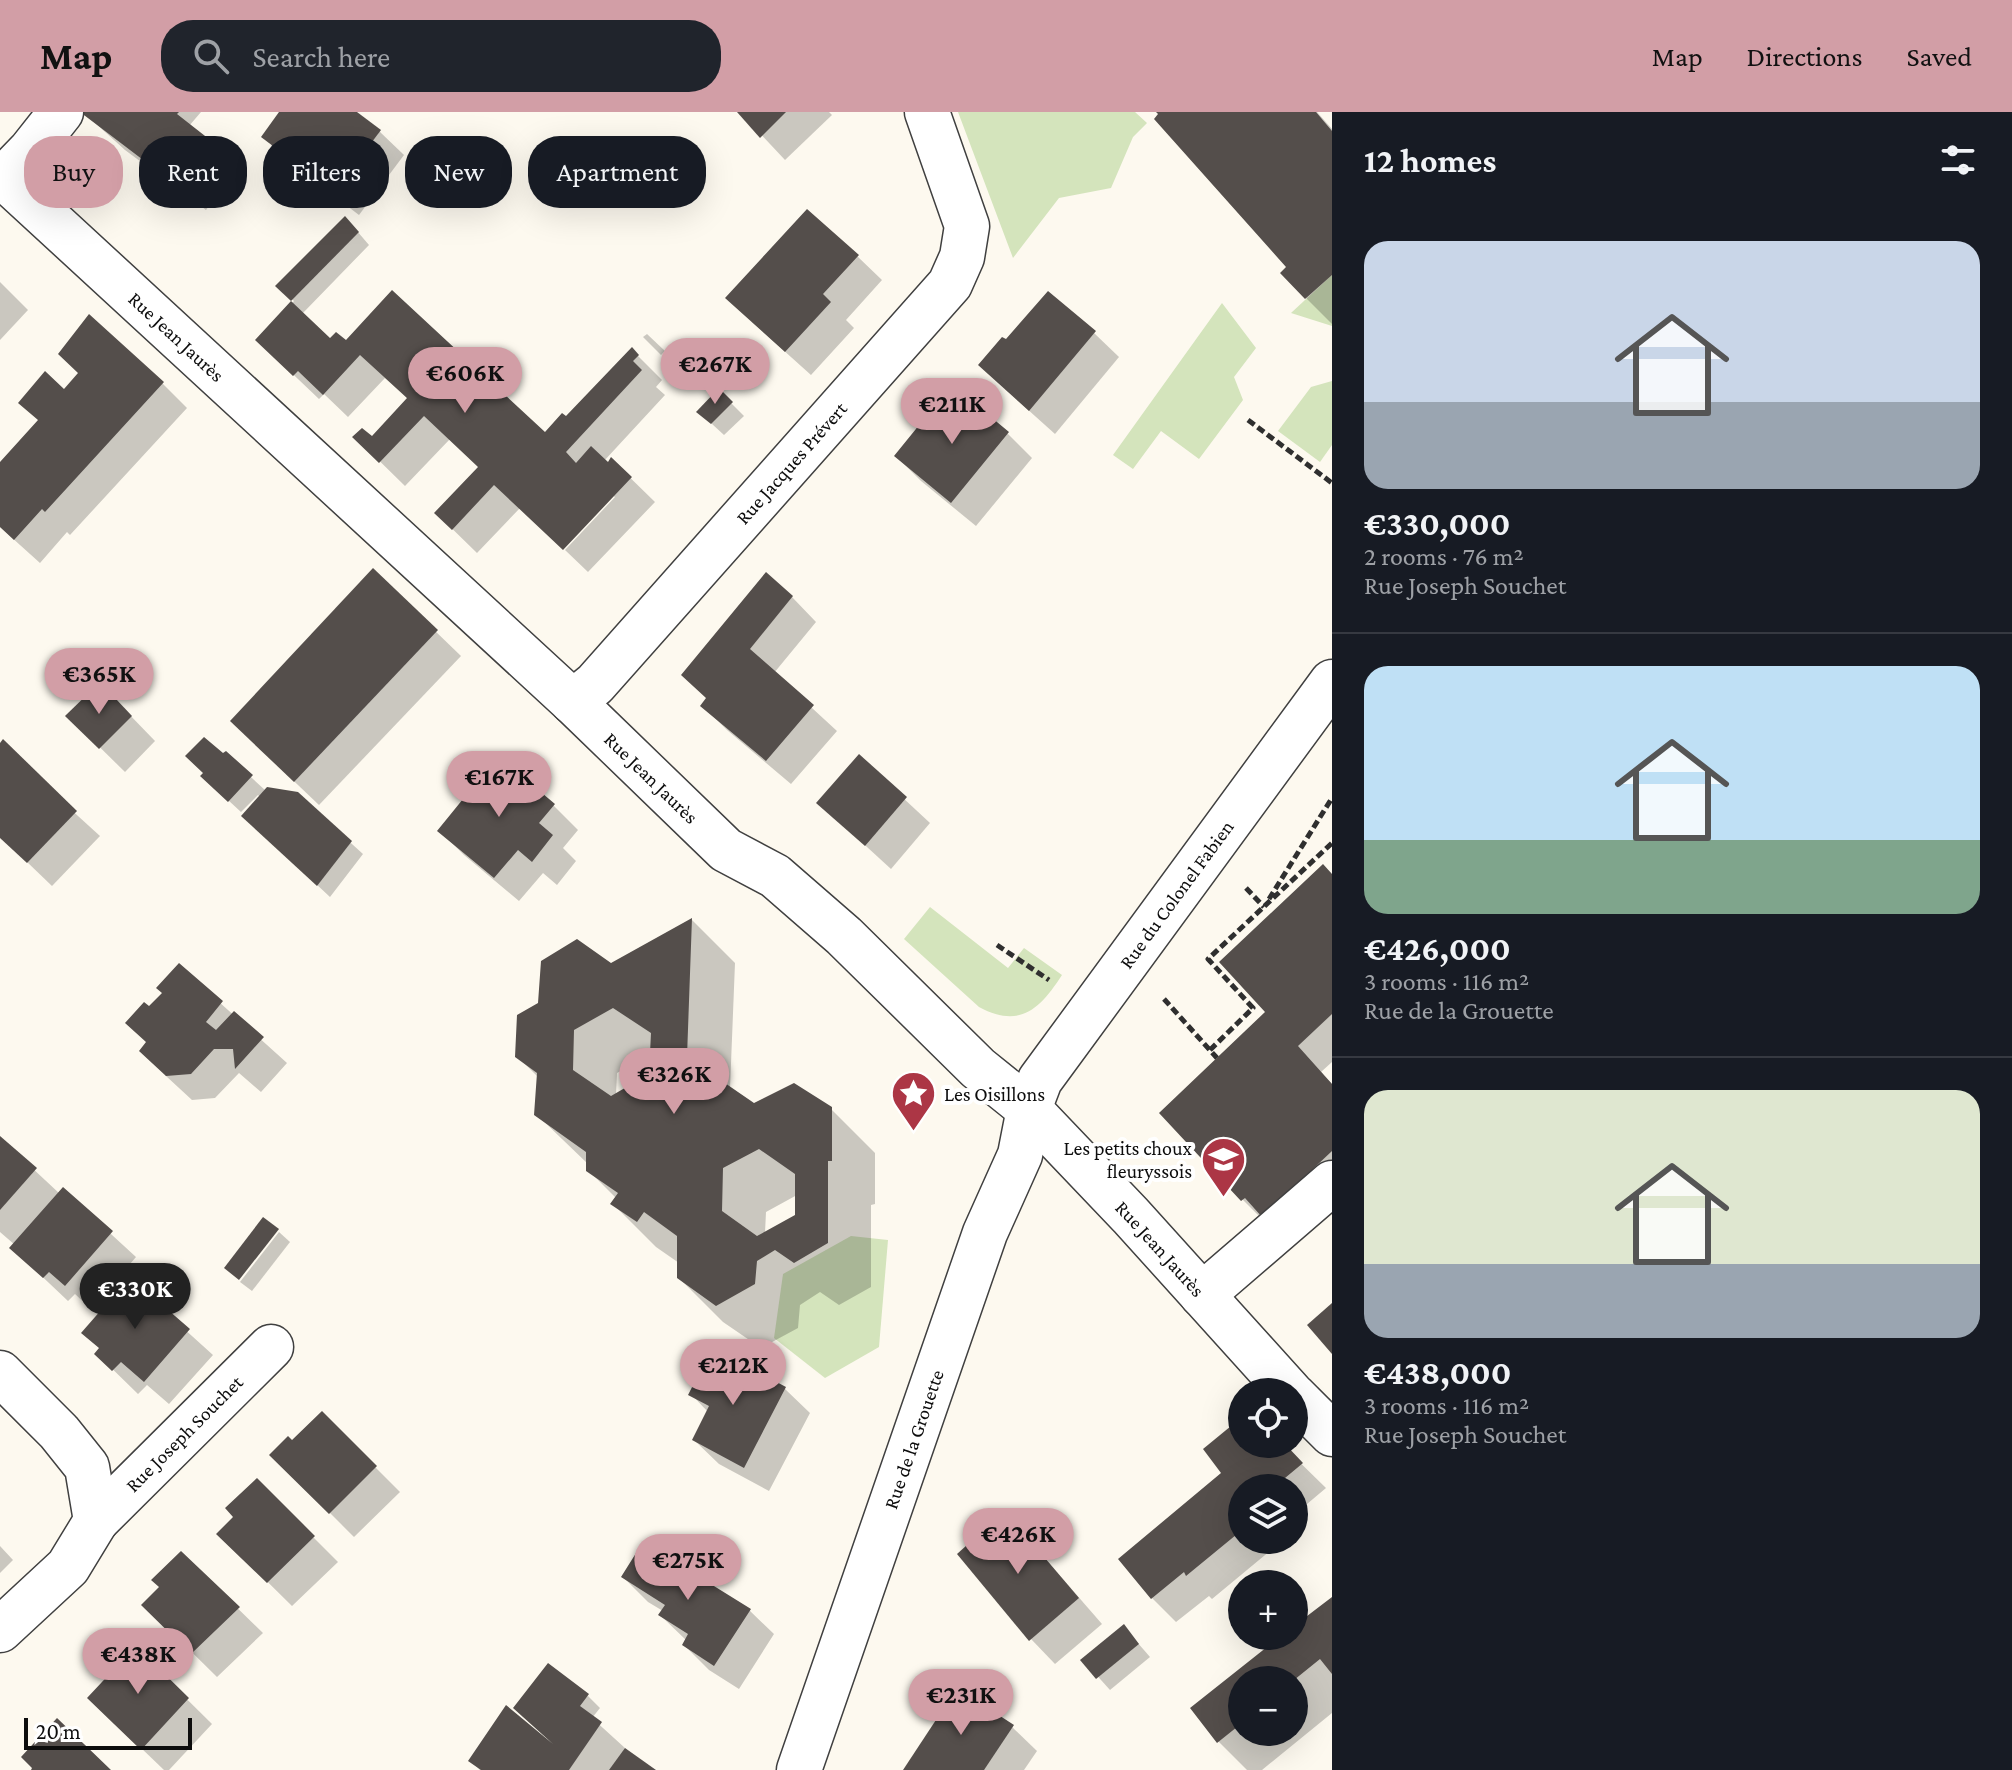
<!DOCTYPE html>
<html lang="en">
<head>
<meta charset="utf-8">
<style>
  :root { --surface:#171b24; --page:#20242c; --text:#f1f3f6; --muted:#9ea1a6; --line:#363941; --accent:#d29ea6 }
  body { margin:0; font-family:"Crimson Pro",serif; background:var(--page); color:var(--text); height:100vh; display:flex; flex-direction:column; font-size:30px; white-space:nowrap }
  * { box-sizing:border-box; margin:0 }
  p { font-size:26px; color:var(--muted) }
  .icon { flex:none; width:44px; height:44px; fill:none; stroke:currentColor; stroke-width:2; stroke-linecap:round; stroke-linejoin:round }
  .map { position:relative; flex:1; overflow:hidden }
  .sheet { display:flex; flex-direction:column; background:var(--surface); width:680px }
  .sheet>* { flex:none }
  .banner { position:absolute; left:24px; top:24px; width:760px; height:72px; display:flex; gap:16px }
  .buttons { position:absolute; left:1228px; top:1266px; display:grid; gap:16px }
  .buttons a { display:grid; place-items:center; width:80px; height:80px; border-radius:50%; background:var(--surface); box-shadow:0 8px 32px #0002; font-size:40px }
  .scale { position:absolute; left:24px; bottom:20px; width:168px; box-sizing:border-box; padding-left:8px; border:4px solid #0d0d0d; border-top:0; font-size:22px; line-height:28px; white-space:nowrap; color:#0d0d0d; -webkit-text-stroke:6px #fff; paint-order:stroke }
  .price { position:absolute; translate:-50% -68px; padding:0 18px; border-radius:28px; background:var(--accent); color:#111; font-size:26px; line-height:52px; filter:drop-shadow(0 2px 4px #0008) }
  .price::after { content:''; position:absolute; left:50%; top:48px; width:24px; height:18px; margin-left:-12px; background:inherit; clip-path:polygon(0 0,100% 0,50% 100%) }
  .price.current { background:#222; color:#fff }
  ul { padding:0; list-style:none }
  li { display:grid; align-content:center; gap:16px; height:424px; padding:0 32px }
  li+li { border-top:2px solid var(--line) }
  li span { display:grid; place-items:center; height:248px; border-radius:24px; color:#555 }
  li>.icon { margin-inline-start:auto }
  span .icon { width:144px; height:144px; fill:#fffc; stroke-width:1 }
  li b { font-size:34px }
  h2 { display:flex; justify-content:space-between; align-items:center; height:96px; padding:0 32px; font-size:34px }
  .tag { padding:0 28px; border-radius:32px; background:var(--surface); box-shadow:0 8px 32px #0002; font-size:28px; line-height:72px }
  .tag.current { background:var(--accent); color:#111 }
  header { display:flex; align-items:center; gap:48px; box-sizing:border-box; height:112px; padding:0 40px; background:var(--accent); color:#111 }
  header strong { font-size:38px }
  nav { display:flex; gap:44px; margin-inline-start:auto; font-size:28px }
  .search { width:560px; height:72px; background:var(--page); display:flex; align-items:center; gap:20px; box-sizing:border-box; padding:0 28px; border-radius:32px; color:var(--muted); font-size:30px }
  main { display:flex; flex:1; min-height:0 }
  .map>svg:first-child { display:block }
  .green { fill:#d4e4bc }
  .shadow { fill:#0003; fill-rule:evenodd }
  .building { fill:#544e4b; fill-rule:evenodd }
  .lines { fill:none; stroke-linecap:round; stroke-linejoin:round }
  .minor-casing { stroke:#404040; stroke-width:47 }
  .path { stroke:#2f2f2f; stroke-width:5; stroke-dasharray:8 4; stroke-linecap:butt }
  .minor { stroke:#fff; stroke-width:44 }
  .labels { text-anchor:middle; stroke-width:8; stroke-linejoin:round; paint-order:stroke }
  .street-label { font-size:20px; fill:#0d0d0d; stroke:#fff }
  .poi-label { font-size:20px; fill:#0d0d0d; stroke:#fff; text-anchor:start }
</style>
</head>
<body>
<header>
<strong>Map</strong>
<div class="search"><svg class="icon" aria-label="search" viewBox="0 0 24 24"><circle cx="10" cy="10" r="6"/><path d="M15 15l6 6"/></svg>Search here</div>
<nav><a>Map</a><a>Directions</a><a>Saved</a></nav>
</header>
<main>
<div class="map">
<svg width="1332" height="1658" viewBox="0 0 1332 1658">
  <rect width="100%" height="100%" fill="#fdf9ef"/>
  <g class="green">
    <path d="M 958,0 L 1135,0 L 1147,11 L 1133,25 L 1111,76 L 1059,86 L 1013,146 Z"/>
    <path d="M 1332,163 L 1332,214 L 1291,201 Z"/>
    <path d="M 1222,191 L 1256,236 L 1234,265 L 1243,288 L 1199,347 L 1161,319 L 1133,357 L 1113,343 Z"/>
    <path d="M 1332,269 L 1332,333 L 1320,350 L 1278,319 L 1311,275 Z"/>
    <path d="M 930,795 L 1008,856 L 1024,836 L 1062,863 C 1040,897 1020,917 979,895 L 904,827 Z"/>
    <path d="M 851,1124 L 888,1128 L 879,1235 L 825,1266 L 774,1226 L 783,1162 Z"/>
  </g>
  <g class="shadow">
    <path d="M 83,0 L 201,0 L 189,14 L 213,32 L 237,57 L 206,98 L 125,38 Z"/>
    <path d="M 282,0 L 354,0 L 379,19 L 404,43 L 359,103 L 288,49 L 263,24 Z"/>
    <path d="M 740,0 L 829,0 L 832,3 L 785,48 Z"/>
    <path d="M 1159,0 L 1317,0 L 1332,17 L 1332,212 L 1306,186 L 1289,156 Z"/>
    <path d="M 357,119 L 369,133 L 302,202 L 330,229 L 346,231 L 545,323 L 566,307 L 632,238 L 662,268 L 656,275 L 665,283 L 604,349 L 607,352 L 612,348 L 655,390 L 588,460 L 565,438 L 615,385 L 612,383 L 520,396 L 477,441 L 436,401 L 480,355 L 450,327 L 405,374 L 355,325 L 372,327 L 408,287 L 385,266 L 348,305 L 324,282 L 319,287 L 257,228 L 294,189 L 278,174 Z"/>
    <path d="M 857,144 L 882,168 L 846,208 L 854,216 L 811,263 L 752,210 Z"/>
    <path d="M 0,170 L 28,198 L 0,228 Z"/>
    <path d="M 1094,221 L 1119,245 L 1055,322 L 1005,277 Z"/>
    <path d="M 647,222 L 665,239 L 661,243 L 643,225 Z"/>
    <path d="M 162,271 L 187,296 L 70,423 L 67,420 L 40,451 L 0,415 L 0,353 L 64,280 Z"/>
    <path d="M 719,279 L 744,304 L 724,323 L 699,300 Z"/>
    <path d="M 947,301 L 1008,322 L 1032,346 L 976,414 L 921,369 L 896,344 Z"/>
    <path d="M 373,459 L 461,544 L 319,693 L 257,634 Z"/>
    <path d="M 792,485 L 816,510 L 774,561 L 837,619 L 791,672 L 727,618 L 703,594 Z"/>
    <path d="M 124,597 L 155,629 L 125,660 L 68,604 Z"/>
    <path d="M 0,633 L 100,724 L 52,774 L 0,724 Z"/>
    <path d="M 226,642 L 266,679 L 299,684 L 363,742 L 330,785 L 256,716 L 260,685 L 258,683 L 241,700 L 215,676 L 223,644 Z"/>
    <path d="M 859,645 L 930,711 L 891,757 L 819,691 Z"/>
    <path d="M 553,693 L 578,718 L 563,736 L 576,749 L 557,773 L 543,761 L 519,789 L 464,743 L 440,719 Z"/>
    <path d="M 1332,764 L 1332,950 L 1321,960 L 1332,972 L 1332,1063 L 1267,1112 L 1243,1088 Z"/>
    <path d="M 692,808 L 735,851 L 730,977 L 754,993 L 831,997 L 875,1041 L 875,1092 L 871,1093 L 871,1175 L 839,1193 L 820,1180 L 800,1193 L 798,1216 L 761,1236 L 723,1210 L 679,1166 L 679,1151 L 656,1135 L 613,1092 L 616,1086 L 588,1058 L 588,1052 L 536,1002 L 539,966 L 517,944 L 611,854 ZM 652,942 L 651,964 L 616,983 L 617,961 ZM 797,1083 L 797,1105 L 765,1121 L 766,1100 Z"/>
    <path d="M 179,854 L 287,951 L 261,980 L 239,961 L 215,986 L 192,988 L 166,964 L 148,930 L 150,897 L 164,881 Z"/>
    <path d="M 0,1026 L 60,1082 L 63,1078 L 136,1145 L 91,1197 L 75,1182 L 68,1189 L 12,1136 L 15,1133 L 0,1120 Z"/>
    <path d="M 279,1120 L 290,1130 L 252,1179 L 240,1170 Z"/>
    <path d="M 130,1168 L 213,1243 L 169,1292 L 147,1273 L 138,1282 L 97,1242 Z"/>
    <path d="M 713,1239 L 785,1277 L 810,1301 L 769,1379 L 719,1352 L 694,1328 L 708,1300 L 691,1282 Z"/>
    <path d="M 322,1302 L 400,1380 L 354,1425 L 272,1343 L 292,1330 Z"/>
    <path d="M 1242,1307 L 1242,1332 L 1281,1332 L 1326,1376 L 1294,1403 L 1294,1376 L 1242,1376 L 1242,1428 L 1283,1428 L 1212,1487 L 1209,1484 L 1176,1510 L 1152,1486 L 1224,1361 Z"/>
    <path d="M 257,1369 L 338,1450 L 292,1494 L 219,1422 L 236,1405 Z"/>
    <path d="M 1028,1427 L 1102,1512 L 1055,1552 L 1031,1527 Z"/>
    <path d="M 0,1434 L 13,1448 L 0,1461 Z"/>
    <path d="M 181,1441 L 263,1521 L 217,1565 L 144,1493 L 162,1476 Z"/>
    <path d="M 623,1465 L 749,1498 L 774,1522 L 739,1577 L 709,1558 L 684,1533 L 687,1529 L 660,1503 L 663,1499 L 648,1490 Z"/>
    <path d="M 1332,1487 L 1332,1601 L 1262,1658 L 1247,1658 L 1219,1630 L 1193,1597 L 1285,1524 L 1294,1524 L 1294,1517 ZM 1242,1568 L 1294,1568 L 1294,1620 L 1242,1620 Z"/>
    <path d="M 1124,1515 L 1150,1545 L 1110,1578 L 1083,1548 Z"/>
    <path d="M 131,1532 L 212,1612 L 169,1658 L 164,1658 L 114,1610 L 118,1555 Z"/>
    <path d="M 588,1584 L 600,1596 L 592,1606 L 625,1636 L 624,1638 L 652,1658 L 480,1658 L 470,1648 L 553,1635 L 556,1632 L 528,1608 Z"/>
    <path d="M 1012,1615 L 1037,1639 L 1024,1658 L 906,1658 Z"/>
  </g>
  <g class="building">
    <path d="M 80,0 L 179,0 L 177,2 L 214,31 L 180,76 Z"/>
    <path d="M 279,0 L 357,0 L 381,18 L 334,80 L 261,25 Z"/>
    <path d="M 737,0 L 786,0 L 760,26 Z"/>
    <path d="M 1156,0 L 1316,0 L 1332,19 L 1332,163 L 1305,187 L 1280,161 L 1286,155 L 1154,7 L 1158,2 Z"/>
    <path d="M 807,97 L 859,143 L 823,182 L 831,190 L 785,240 L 725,186 Z"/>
    <path d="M 345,104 L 359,120 L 291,189 L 275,174 Z"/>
    <path d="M 392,178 L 545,320 L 562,301 L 566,304 L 632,235 L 639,243 L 633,249 L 642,258 L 566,340 L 576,351 L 591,334 L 608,350 L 611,345 L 632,365 L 563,438 L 494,373 L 452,418 L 434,401 L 478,355 L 424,304 L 379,351 L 352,325 L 362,316 L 372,324 L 407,286 L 360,243 L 323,283 L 298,259 L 293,264 L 255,228 L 291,189 L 330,226 L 336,220 L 346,228 Z"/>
    <path d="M 1048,179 L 1096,219 L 1029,299 L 978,253 L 1002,225 L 1006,227 Z"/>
    <path d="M 89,202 L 164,270 L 45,400 L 42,397 L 14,428 L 0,415 L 0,350 L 38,308 L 18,291 L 45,259 L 64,277 L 78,261 L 58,242 Z"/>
    <path d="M 719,276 L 733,290 L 711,312 L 696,300 Z"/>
    <path d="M 962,281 L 1009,320 L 951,391 L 894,344 L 937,291 L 947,299 Z"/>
    <path d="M 373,456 L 438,518 L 294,670 L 230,609 Z"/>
    <path d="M 766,460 L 793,484 L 750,537 L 814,593 L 766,649 L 700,594 L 706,586 L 681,563 Z"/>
    <path d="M 100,570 L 132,604 L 99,637 L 65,604 Z"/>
    <path d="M 204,625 L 223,641 L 226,639 L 253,663 L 228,690 L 200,664 L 203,661 L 185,644 Z"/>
    <path d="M 3,627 L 77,699 L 27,751 L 0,726 L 0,631 Z"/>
    <path d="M 859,642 L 907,685 L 865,734 L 816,691 Z"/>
    <path d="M 498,644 L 555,692 L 539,711 L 553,723 L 532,750 L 518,738 L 494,766 L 437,719 Z"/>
    <path d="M 267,675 L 298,680 L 352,729 L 317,774 L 241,704 Z"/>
    <path d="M 1323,752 L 1332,762 L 1332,902 L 1298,934 L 1332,972 L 1332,1039 L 1262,1105 L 1245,1086 L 1241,1089 L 1159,1001 L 1265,900 L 1219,850 Z"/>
    <path d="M 692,806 L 687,945 L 754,991 L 794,971 L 832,995 L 832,1049 L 828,1049 L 828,1131 L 794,1151 L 775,1138 L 757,1149 L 755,1172 L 716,1194 L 677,1166 L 677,1124 L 644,1100 L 637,1110 L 610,1092 L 618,1081 L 586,1059 L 586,1040 L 534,1003 L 537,961 L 515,945 L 517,903 L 538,891 L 541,849 L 577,827 L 611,851 ZM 613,896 L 651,921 L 649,962 L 611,984 L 573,958 L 574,918 ZM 759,1037 L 795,1062 L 795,1103 L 757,1124 L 722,1099 L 723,1056 Z"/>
    <path d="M 179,851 L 223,889 L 206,910 L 216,918 L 234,899 L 264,925 L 235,957 L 233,937 L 214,937 L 191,962 L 166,964 L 139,939 L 146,930 L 125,911 L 144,890 L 149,894 L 162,881 L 156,876 Z"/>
    <path d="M 0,1024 L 37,1056 L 0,1098 Z"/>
    <path d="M 63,1075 L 113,1119 L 65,1174 L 49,1160 L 43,1166 L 9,1136 Z"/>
    <path d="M 263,1105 L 279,1117 L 239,1168 L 224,1156 Z"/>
    <path d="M 130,1165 L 190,1217 L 144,1270 L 121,1250 L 112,1259 L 94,1242 L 99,1236 L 81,1221 Z"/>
    <path d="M 1332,1191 L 1332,1242 L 1307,1213 Z"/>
    <path d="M 712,1236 L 786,1275 L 744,1356 L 692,1328 L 709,1294 L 688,1283 Z"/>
    <path d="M 322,1299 L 377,1354 L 329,1402 L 269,1343 L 288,1324 L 292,1328 Z"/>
    <path d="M 1242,1305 L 1242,1332 L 1285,1332 L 1303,1351 L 1273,1376 L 1242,1376 L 1242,1418 L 1186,1464 L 1184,1460 L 1151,1487 L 1118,1447 L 1221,1361 L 1203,1337 Z"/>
    <path d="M 257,1366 L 315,1424 L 267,1471 L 216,1422 L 233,1405 L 225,1396 Z"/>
    <path d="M 1005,1399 L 1079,1486 L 1029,1529 L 957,1442 Z"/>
    <path d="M 643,1430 L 751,1497 L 714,1554 L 682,1533 L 688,1522 L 658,1503 L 665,1493 L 621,1465 Z"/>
    <path d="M 181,1439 L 240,1495 L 191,1542 L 141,1493 L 159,1475 L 151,1468 Z"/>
    <path d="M 1332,1485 L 1332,1562 L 1320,1547 L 1294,1568 L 1242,1568 L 1242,1611 L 1217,1631 L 1190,1596 L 1281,1524 L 1294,1524 L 1294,1514 Z"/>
    <path d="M 1124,1512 L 1139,1532 L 1096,1567 L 1080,1548 Z"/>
    <path d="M 131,1529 L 189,1586 L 141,1638 L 87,1586 L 116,1555 L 111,1551 Z"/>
    <path d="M 548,1551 L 589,1582 L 580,1594 L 602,1610 L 569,1658 L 481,1658 L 468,1649 L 506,1593 L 553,1632 L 513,1596 Z"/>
    <path d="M 957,1576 L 1014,1613 L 984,1658 L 903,1658 Z"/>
    <path d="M 57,1606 L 111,1658 L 31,1658 L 32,1656 L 21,1645 Z"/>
    <path d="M 625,1636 L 656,1658 L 609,1658 Z"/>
  </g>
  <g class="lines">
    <defs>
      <g id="minor">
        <path id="s1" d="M 0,62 L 573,590 L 726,738 L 775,764 L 844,824 L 978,956 L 1029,997 L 1131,1104 L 1290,1280"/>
        <path d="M 4,66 L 31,38 L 61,0"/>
        <path id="s2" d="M 573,590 L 595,572 L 950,172 L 962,145 L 967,114 L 927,0"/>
        <path d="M 1202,1183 L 1332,1071"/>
        <path d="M 0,1261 L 59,1320 L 87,1355 L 96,1409 L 68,1455 L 0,1518"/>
        <path d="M 1294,1284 L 1332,1322"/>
        <path id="s3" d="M 96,1409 L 271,1235"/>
        <path id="s4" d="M 799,1658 L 985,1121 L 1020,1043 L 1029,997 L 1040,968 L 1332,570"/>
      </g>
    </defs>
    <use href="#minor" class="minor-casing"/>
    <g class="path">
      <path d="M 1248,308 L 1332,371"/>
      <path d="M 1246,776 L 1264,795"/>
      <path d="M 1269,787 L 1332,686"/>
      <path d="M 997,833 L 1049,868"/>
      <path d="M 1164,887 L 1217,946"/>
      <path d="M 1210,938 L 1253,896 L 1208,847 L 1332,731"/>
    </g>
    <use href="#minor" class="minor"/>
  </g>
  <defs>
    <symbol id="sight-pin" viewBox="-11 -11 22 30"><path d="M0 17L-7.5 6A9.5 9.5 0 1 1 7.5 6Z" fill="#ac3645" stroke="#fff"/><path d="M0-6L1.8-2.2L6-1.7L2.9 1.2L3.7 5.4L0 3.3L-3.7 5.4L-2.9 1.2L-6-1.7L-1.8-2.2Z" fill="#fff"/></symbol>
    <symbol id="school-pin" viewBox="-11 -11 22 30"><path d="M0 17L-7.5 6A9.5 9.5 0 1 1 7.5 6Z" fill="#ac3645" stroke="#fff"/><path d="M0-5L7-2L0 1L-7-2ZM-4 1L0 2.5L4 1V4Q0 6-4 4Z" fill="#fff"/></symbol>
  </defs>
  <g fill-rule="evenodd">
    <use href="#sight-pin" x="888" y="956" width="51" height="69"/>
    <use href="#school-pin" x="1198" y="1022" width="51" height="69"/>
  </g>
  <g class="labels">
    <g class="street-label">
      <text dy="7" stroke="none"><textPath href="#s1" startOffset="240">Rue Jean Jaurès</textPath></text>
      <text dy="7" stroke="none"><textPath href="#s2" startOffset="324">Rue Jacques Prévert</textPath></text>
      <text dy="7" stroke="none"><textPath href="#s1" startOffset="888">Rue Jean Jaurès</textPath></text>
      <text dy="7" stroke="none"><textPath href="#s4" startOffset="962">Rue du Colonel Fabien</textPath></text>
      <text dy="7" stroke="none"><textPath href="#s1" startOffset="1584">Rue Jean Jaurès</textPath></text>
      <text dy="7" stroke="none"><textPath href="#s3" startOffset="124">Rue Joseph Souchet</textPath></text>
      <text dy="7" stroke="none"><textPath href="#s4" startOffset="350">Rue de la Grouette</textPath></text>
    </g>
    <g class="poi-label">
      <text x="944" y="989">Les Oisillons</text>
      <text x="1192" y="1043" text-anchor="end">Les petits choux<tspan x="1192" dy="23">fleuryssois</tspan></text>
    </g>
  </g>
</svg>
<div class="buttons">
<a><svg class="icon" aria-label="locate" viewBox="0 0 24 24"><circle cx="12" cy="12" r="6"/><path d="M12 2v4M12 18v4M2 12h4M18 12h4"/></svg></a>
<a><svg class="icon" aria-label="layers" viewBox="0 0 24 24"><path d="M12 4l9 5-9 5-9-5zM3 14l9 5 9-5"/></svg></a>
<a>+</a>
<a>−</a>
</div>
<div class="scale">20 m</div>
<b class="price" style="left:715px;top:294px">€267K</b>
<b class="price" style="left:465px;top:303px">€606K</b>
<b class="price" style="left:952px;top:334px">€211K</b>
<b class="price" style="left:99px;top:604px">€365K</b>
<b class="price" style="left:499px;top:707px">€167K</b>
<b class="price" style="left:674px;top:1004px">€326K</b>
<b class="price current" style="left:135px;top:1219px">€330K</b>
<b class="price" style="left:733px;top:1295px">€212K</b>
<b class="price" style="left:1018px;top:1464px">€426K</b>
<b class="price" style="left:688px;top:1490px">€275K</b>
<b class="price" style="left:138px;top:1584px">€438K</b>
<b class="price" style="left:961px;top:1625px">€231K</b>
<div class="banner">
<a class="tag current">Buy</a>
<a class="tag">Rent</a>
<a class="tag">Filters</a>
<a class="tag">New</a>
<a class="tag">Apartment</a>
</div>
</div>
<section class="sheet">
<h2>12 homes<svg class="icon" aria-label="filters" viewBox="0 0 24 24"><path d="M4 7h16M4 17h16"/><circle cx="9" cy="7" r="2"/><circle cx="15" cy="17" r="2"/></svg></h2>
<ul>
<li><span style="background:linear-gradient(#c9d6e8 65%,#9aa5b1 0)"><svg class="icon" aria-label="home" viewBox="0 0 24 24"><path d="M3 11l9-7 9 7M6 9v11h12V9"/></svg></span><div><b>€330,000</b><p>2 rooms · 76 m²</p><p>Rue Joseph Souchet</p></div></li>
<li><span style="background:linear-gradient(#bfe0f5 70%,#7fa58c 0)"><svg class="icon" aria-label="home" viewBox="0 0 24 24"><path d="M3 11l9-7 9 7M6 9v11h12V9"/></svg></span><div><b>€426,000</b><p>3 rooms · 116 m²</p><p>Rue de la Grouette</p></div></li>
<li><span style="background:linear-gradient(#dfe7d0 70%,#9aa5b1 0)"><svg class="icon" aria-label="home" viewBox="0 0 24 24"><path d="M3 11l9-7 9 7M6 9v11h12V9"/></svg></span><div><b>€438,000</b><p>3 rooms · 116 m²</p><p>Rue Joseph Souchet</p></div></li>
</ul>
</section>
</main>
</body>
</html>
